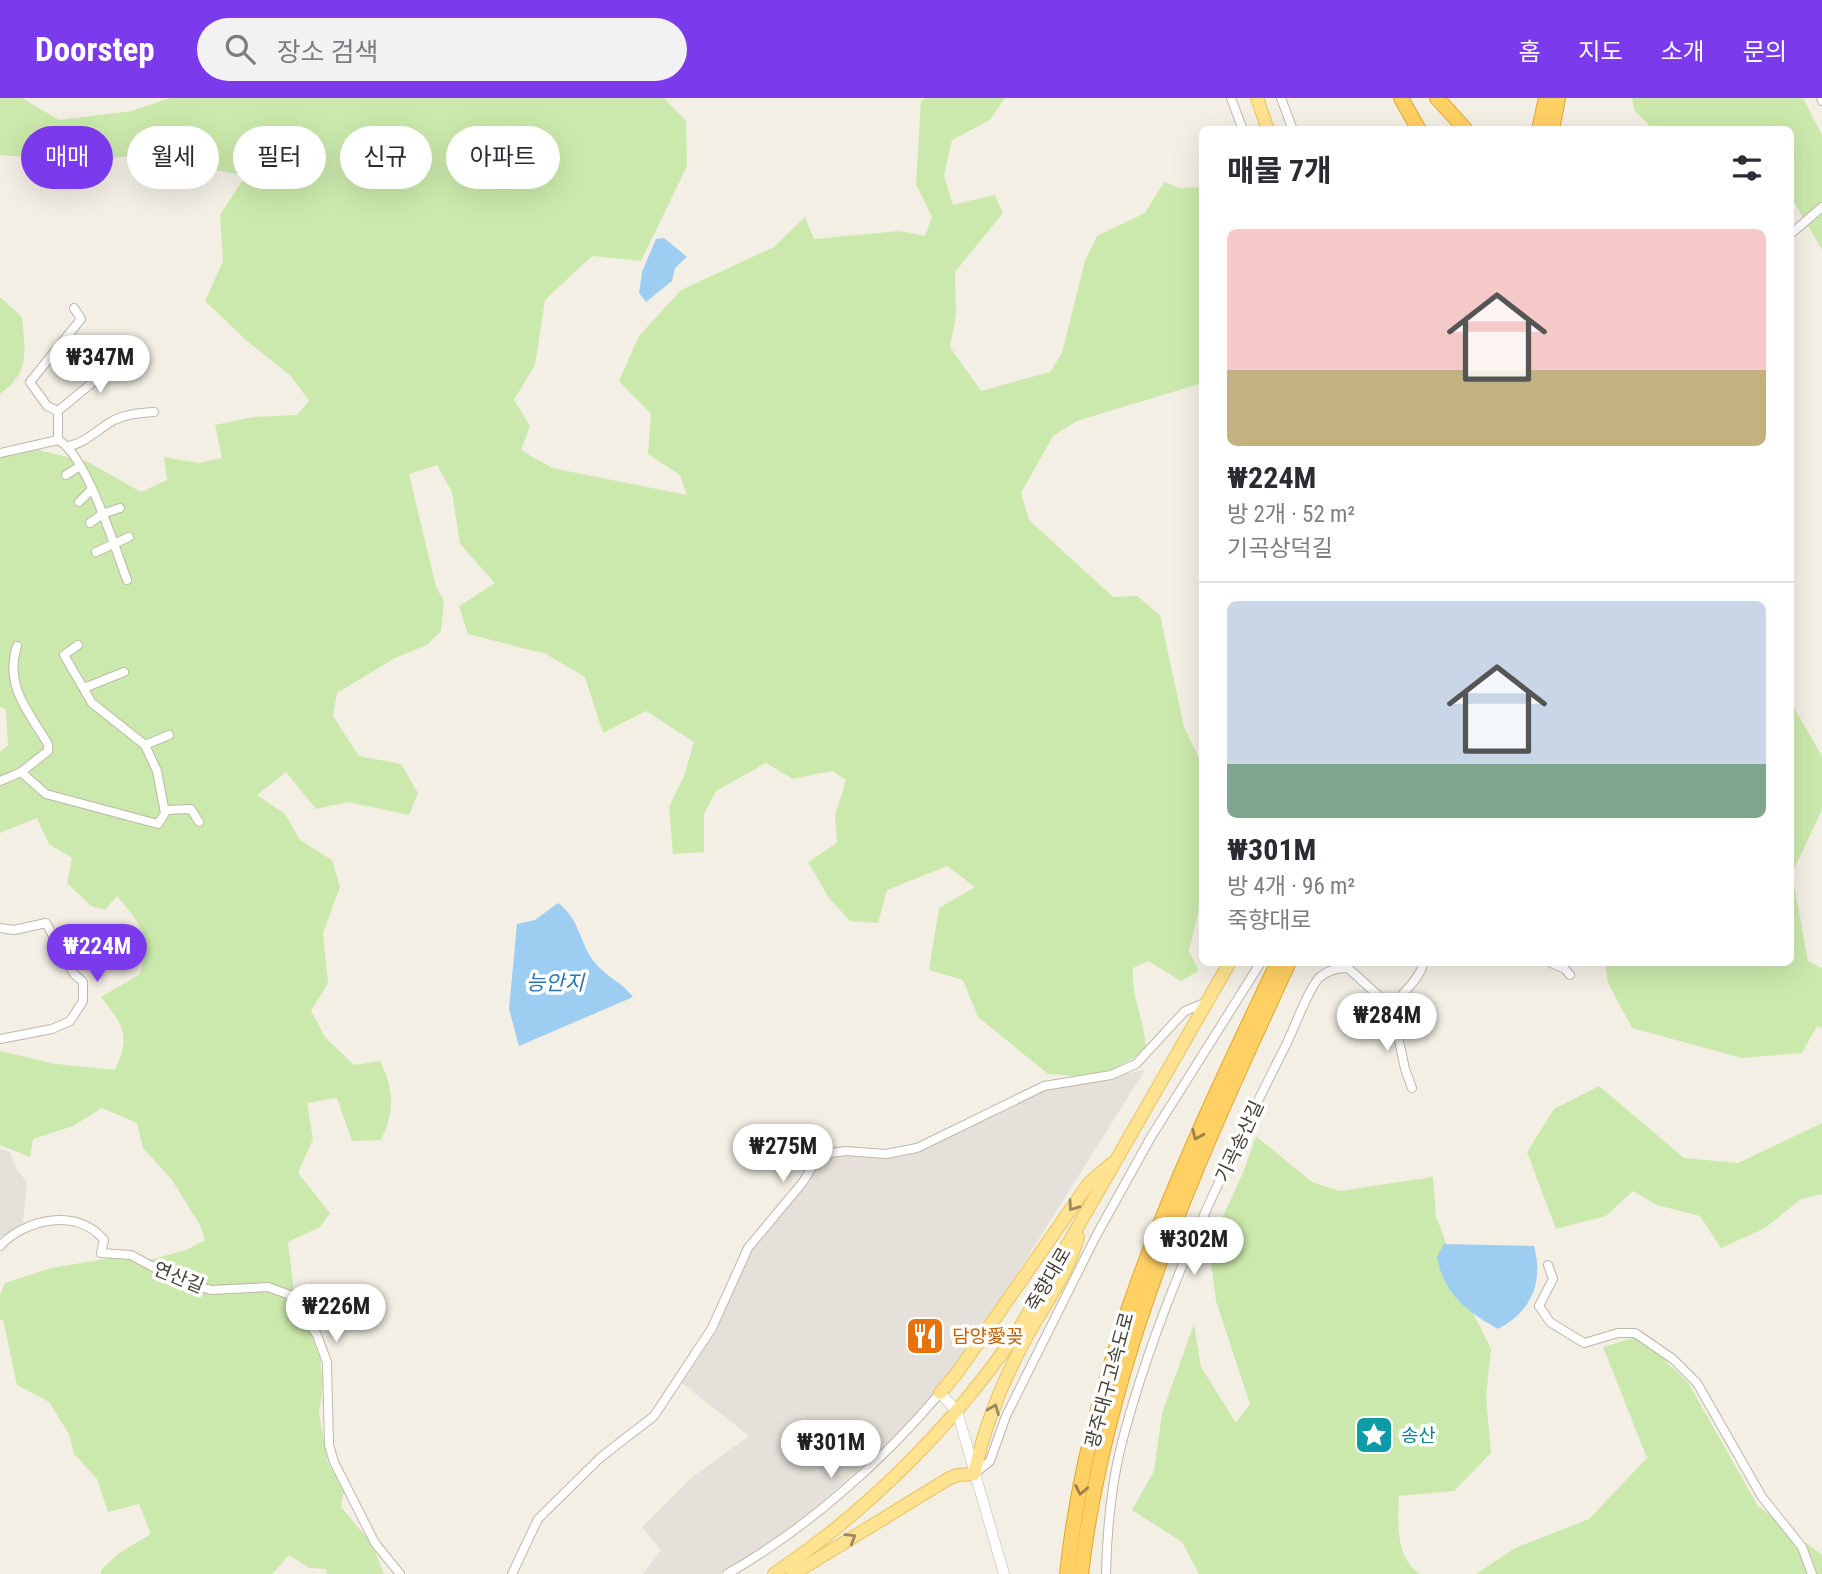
<!DOCTYPE html>
<html lang="ko">
<head>
<meta charset="utf-8">
<style>
  :root { --surface:#fff; --page:#f2f2f3; --text:#2b2b33; --muted:#7c7c81; --line:#e1e1e2; --accent:#7c3aed }
  body { margin:0; font-family:"Roboto Condensed","Noto Sans KR",sans-serif; background:var(--page); color:var(--text); height:100vh; display:flex; flex-direction:column; font-size:26px; white-space:nowrap }
  * { box-sizing:border-box; margin:0 }
  p { font-size:23px; color:var(--muted) }
  .icon { flex:none; width:38px; height:38px; fill:none; stroke:currentColor; stroke-width:2; stroke-linecap:round; stroke-linejoin:round }
  .map { position:relative; flex:1; overflow:hidden }
  .panel { position:absolute; left:1199px; top:28px; width:595px; height:840px; display:flex; flex-direction:column; background:var(--surface); border-radius:10px; box-shadow:0 7px 28px #0002 }
  .panel>* { flex:none }
  .top-card { position:absolute; left:21px; top:28px; width:665px; height:63px; display:flex; gap:14px }
  .price { position:absolute; translate:-50% -60px; padding:0 16px; border-radius:24px; background:#fff; color:#222; font-size:23px; line-height:46px; filter:drop-shadow(0 2px 4px #0008) }
  .price::after { content:''; position:absolute; left:50%; top:42px; width:21px; height:16px; margin-left:-10px; background:inherit; clip-path:polygon(0 0,100% 0,50% 100%) }
  .price.selected { background:var(--accent); color:#fff }
  ul { padding:0; list-style:none }
  li { display:grid; align-content:center; gap:14px; height:371px; padding:0 28px }
  li+li { border-top:2px solid var(--line) }
  li span { display:grid; place-items:center; height:217px; border-radius:10px; color:#555 }
  li>.icon { margin-inline-start:auto }
  span .icon { width:126px; height:126px; fill:#fffc; stroke-width:1 }
  li b { font-size:30px }
  h2 { display:flex; justify-content:space-between; align-items:center; height:84px; padding:0 28px; font-size:30px }
  .pill { padding:0 24px; border-radius:32px; background:var(--surface); box-shadow:0 7px 28px #0002; font-size:24px; line-height:63px }
  .pill.selected { background:var(--accent); color:#fff }
  header { display:flex; align-items:center; gap:42px; box-sizing:border-box; height:98px; padding:0 35px; background:var(--accent); color:#fff }
  header strong { font-size:33px }
  nav { display:flex; gap:38px; margin-inline-start:auto; font-size:24px }
  .search { width:490px; height:63px; background:var(--page); display:flex; align-items:center; gap:18px; box-sizing:border-box; padding:0 24px; border-radius:38px; color:var(--muted); font-size:26px }
  .map>svg:first-child { display:block }
  .industrial { fill:#e5e0da }
  .green { fill:#cbe9ac }
  .water { fill:#9ecdf2 }
  .lines { fill:none; stroke-linecap:round; stroke-linejoin:round }
  .minor-casing { stroke:#bfb7a7; stroke-width:10 }
  .tertiary-casing { stroke:#bfb7a7; stroke-width:11 }
  .primary-casing { stroke:#e7c35e; stroke-width:14 }
  .motorway-casing { stroke:#e2a62f; stroke-width:16 }
  .minor { stroke:#fff; stroke-width:8 }
  .tertiary { stroke:#fff; stroke-width:10 }
  .primary { stroke:#ffe391; stroke-width:12 }
  .motorway { stroke:#ffd063; stroke-width:14 }
  .oneway { stroke:#998049 }
  .oneway2 { stroke:#99895e }
  .labels { text-anchor:middle; stroke-width:7; stroke-linejoin:round; paint-order:stroke }
  .street-label { font-size:19px; fill:#453f34; stroke:#fff }
  .food-label { font-size:19px; fill:#c56008; stroke:#fff; text-anchor:start }
  .culture-label { font-size:19px; fill:#0d838f; stroke:#fff; text-anchor:start }
  .water-label { font-size:21px; font-style:italic; fill:#2a75b5; stroke:#fff }
</style>
</head>
<body>
<header>
<strong>Doorstep</strong>
<div class="search"><svg class="icon" aria-label="search" viewBox="0 0 24 24"><circle cx="10" cy="10" r="6"/><path d="M15 15l6 6"/></svg>장소 검색</div>
<nav><a>홈</a><a>지도</a><a>소개</a><a>문의</a></nav>
</header>
<div class="map">
<svg width="1822" height="1476" viewBox="0 0 1822 1476">
  <rect width="100%" height="100%" fill="#f3efe5"/>
  <g class="industrial">
    <path d="M 1145,972 L 959,1268 L 903,1331 L 805,1419 L 735,1468 L 719,1476 L 643,1476 L 661,1452 L 642,1429 L 691,1380 L 749,1338 L 682,1285 L 715,1235 L 750,1153 L 809,1084 L 818,1066 L 846,1055 L 919,1053 L 1045,990 Z"/>
    <path d="M 0,1051 L 10,1054 L 17,1072 L 27,1084 L 23,1125 L 0,1139 Z"/>
  </g>
  <g class="green">
    <path d="M 0,0 L 22,0 L 59,22 L 132,13 L 170,0 L 664,0 L 686,23 L 687,68 L 641,163 L 592,158 L 545,202 L 535,267 L 514,302 L 530,328 L 521,352 L 552,370 L 687,397 L 680,377 L 648,356 L 651,316 L 619,283 L 639,238 L 681,192 L 774,149 L 805,119 L 814,141 L 899,133 L 925,138 L 932,119 L 916,86 L 921,3 L 925,0 L 1005,0 L 990,22 L 952,42 L 944,78 L 953,107 L 995,97 L 1003,115 L 955,174 L 956,217 L 950,249 L 981,293 L 1050,274 L 1062,255 L 1085,163 L 1097,138 L 1145,115 L 1164,84 L 1180,90 L 1202,89 L 1202,285 L 1077,323 L 1053,338 L 1021,395 L 1029,422 L 1113,499 L 1137,498 L 1160,517 L 1184,629 L 1202,666 L 1202,797 L 1189,853 L 1199,873 L 1181,883 L 1148,863 L 1133,870 C 1131,901 1145,921 1146,953 L 1112,972 L 1077,978 L 1048,976 L 978,919 L 963,882 L 929,872 L 939,810 L 975,789 L 947,768 L 887,792 L 878,825 L 850,823 L 829,800 L 808,764 L 837,745 L 835,718 L 846,682 L 832,673 L 793,681 L 766,665 L 716,693 L 704,716 L 704,754 L 673,756 L 669,709 L 684,678 L 694,644 L 646,613 L 603,635 L 585,579 L 546,556 L 468,536 L 459,508 L 495,485 L 460,446 L 452,394 L 437,367 L 409,376 L 436,489 L 444,503 L 441,533 L 427,547 L 395,560 L 337,595 L 333,618 L 359,658 L 401,666 L 418,695 L 409,717 L 348,704 L 316,711 L 286,674 L 257,697 L 285,716 L 300,742 L 332,762 L 340,789 L 323,835 L 328,885 L 311,913 L 325,939 L 354,967 L 380,963 C 394,991 395,1013 381,1042 L 352,1043 L 337,1000 L 307,1005 L 313,1041 L 298,1075 L 330,1115 L 320,1129 L 288,1144 L 294,1195 L 320,1259 L 323,1287 L 319,1315 L 328,1365 L 344,1393 L 341,1409 L 372,1446 L 384,1476 L 327,1476 L 326,1471 L 309,1470 L 289,1457 L 272,1476 L 101,1476 L 101,1472 L 119,1455 L 151,1436 L 139,1406 L 108,1414 L 97,1381 L 74,1356 L 69,1336 L 49,1304 L 17,1287 L 3,1221 L 0,1222 L 0,1197 L 5,1185 L 51,1170 L 117,1159 L 153,1161 L 186,1152 L 205,1142 L 200,1127 L 172,1082 L 143,1050 L 137,1025 L 102,1010 L 73,1028 L 33,1041 L 30,1059 L 0,1047 L 0,953 L 56,966 L 115,972 C 131,936 124,929 101,899 L 140,876 C 152,838 142,828 117,798 L 105,812 L 91,808 L 67,785 L 72,760 L 49,746 L 37,720 L 0,735 L 0,654 L 8,647 L 6,611 L 0,609 L 0,357 L 34,351 L 88,364 L 141,394 L 167,382 L 164,359 L 199,365 L 222,360 L 215,327 L 253,319 L 297,317 L 309,303 L 291,278 L 247,243 L 205,203 L 223,163 L 220,117 L 246,77 L 127,59 L 54,61 L 0,57 Z"/>
    <path d="M 1632,0 L 1803,0 L 1822,37 L 1822,152 L 1790,97 L 1790,32 L 1653,31 L 1634,12 Z"/>
    <path d="M 0,199 L 22,219 C 25,252 31,274 0,296 Z"/>
    <path d="M 1790,603 L 1822,658 L 1822,712 L 1792,775 L 1808,863 L 1822,870 L 1822,930 L 1817,928 L 1802,955 L 1742,960 L 1632,930 L 1608,885 L 1605,865 L 1790,864 Z"/>
    <path d="M 1599,988 L 1684,1060 L 1738,1065 L 1822,1025 L 1822,1096 L 1801,1101 L 1765,1130 L 1721,1150 L 1700,1118 L 1657,1107 L 1633,1093 L 1606,1118 L 1556,1131 L 1527,1054 L 1554,1011 Z"/>
    <path d="M 1256,1038 L 1312,1084 L 1340,1093 L 1433,1079 L 1436,1118 L 1469,1207 L 1491,1251 L 1486,1298 L 1491,1355 L 1454,1393 L 1399,1398 C 1398,1424 1395,1460 1420,1476 L 1199,1476 L 1182,1444 L 1132,1412 L 1154,1373 L 1162,1315 L 1194,1226 L 1201,1269 L 1236,1325 L 1250,1306 L 1216,1203 L 1209,1148 L 1243,1075 Z"/>
    <path d="M 1640,1238 L 1689,1286 L 1758,1408 L 1822,1457 L 1822,1476 L 1476,1476 L 1515,1450 L 1589,1421 L 1647,1360 L 1603,1249 Z"/>
  </g>
  <g class="water">
    <path d="M 664,140 L 687,159 L 675,170 L 672,183 L 646,204 L 639,195 L 642,174 L 656,141 Z"/>
    <path d="M 558,805 C 581,822 579,846 596,866 C 608,880 623,885 633,899 L 519,948 L 509,911 L 517,826 L 535,822 Z"/>
    <path d="M 1444,1146 L 1534,1148 C 1544,1184 1531,1214 1498,1231 C 1466,1213 1444,1196 1437,1159 Z"/>
  </g>
  <g class="lines">
    <defs>
      <g id="minor">
        <path d="M 1231,0 L 1243,32"/>
        <path d="M 1281,0 L 1293,32"/>
        <path d="M 1821,0 L 1822,3"/>
        <path d="M 1793,134 L 1822,109"/>
        <path d="M 58,313 L 47,308 L 30,284 L 81,221 L 74,210"/>
        <path d="M 58,342 C 86,356 115,450 127,482"/>
        <path d="M 58,342 L 58,313 L 127,256 L 141,249"/>
        <path d="M 69,348 C 86,345 99,330 114,322 C 127,316 139,315 154,314"/>
        <path d="M 0,355 L 58,342"/>
        <path d="M 66,377 L 80,368"/>
        <path d="M 79,404 L 91,392"/>
        <path d="M 90,425 L 102,416 L 120,410"/>
        <path d="M 96,454 L 129,439"/>
        <path d="M 17,548 C 4,587 28,613 48,646 L 48,653 L 21,674"/>
        <path d="M 84,590 L 124,574"/>
        <path d="M 145,647 L 169,637"/>
        <path d="M 0,683 L 21,674 L 46,696 L 158,726 L 165,715 L 157,673 L 145,647 L 92,605 L 64,557 L 78,547"/>
        <path d="M 165,712 L 191,711 L 199,724"/>
        <path d="M 0,830 L 14,832 L 46,825 L 74,876 L 83,884 L 83,903 L 70,923 L 52,931 L 0,941"/>
        <path d="M 1549,864 L 1565,871 L 1570,877"/>
        <path d="M 1392,910 L 1405,971 L 1412,990"/>
        <path d="M 0,1148 C 26,1120 78,1110 104,1142 L 101,1155 L 131,1157 L 177,1182 L 211,1192 L 268,1189 L 290,1197 L 317,1237 L 327,1264 L 329,1347 L 334,1364 L 375,1445 L 400,1476"/>
        <path d="M 1548,1167 L 1553,1181 L 1539,1208 L 1550,1224 L 1584,1245 L 1618,1235 L 1635,1235 L 1673,1261 L 1697,1285 L 1762,1399 L 1802,1449 L 1812,1476"/>
        <path d="M 974,1376 L 990,1363 L 1006,1318 L 1096,1138 L 1151,1039 L 1261,864"/>
        <path d="M 512,1476 L 538,1421 L 601,1359 L 654,1318 L 712,1230 L 748,1150 L 803,1084 L 815,1064 L 831,1055 L 845,1053 L 886,1056 L 917,1050 L 1044,988 L 1111,977 L 1136,966 L 1185,913 L 1207,904"/>
        <path d="M 727,1476 C 805,1432 883,1363 940,1295"/>
        <path d="M 1106,1476 C 1107,1432 1111,1387 1122,1344 C 1158,1207 1220,1077 1284,951 C 1293,934 1308,891 1319,880 C 1327,872 1338,870 1348,870 L 1392,910 C 1403,892 1418,885 1424,864"/>
      </g>
      <path id="tertiary" d="M 940,1295 L 957,1313 L 1004,1476"/>
      <g id="primary">
        <path d="M 1257,0 L 1268,32"/>
        <path d="M 940,1295 L 957,1275 L 1089,1085 L 1111,1066"/>
        <path d="M 774,1476 C 869,1412 955,1326 1019,1231 L 1230,864"/>
        <path d="M 793,1476 L 948,1381 L 957,1377 L 974,1376 C 984,1330 1003,1282 1026,1240 C 1044,1207 1068,1176 1078,1139"/>
      </g>
      <g id="motorway">
        <path d="M 1401,0 L 1419,32"/>
        <path d="M 1437,0 L 1466,32"/>
        <path d="M 1539,32 L 1546,0"/>
        <path d="M 1552,32 L 1558,0"/>
        <path d="M 1067,1476 C 1090,1259 1185,1059 1278,864"/>
        <path d="M 1081,1476 C 1107,1258 1198,1061 1289,864"/>
      </g>
    </defs>
    <use href="#minor" class="minor-casing"/>
    <use href="#tertiary" class="tertiary-casing"/>
    <use href="#primary" class="primary-casing"/>
    <use href="#motorway" class="motorway-casing"/>
    <use href="#minor" class="minor"/>
    <use href="#tertiary" class="tertiary"/>
    <use href="#primary" class="primary"/>
    <use href="#motorway" class="motorway"/>
  </g>
  <defs><path id="oneway-chevron" d="M-2-3.5L2.5 0L-2 3.5" fill="none" stroke-width="1.6" stroke-linecap="round" stroke-linejoin="round" transform="scale(1.75)"/></defs>
  <g class="oneway">
    <use href="#oneway-chevron" transform="translate(1197 1037) rotate(113)"/>
    <use href="#oneway-chevron" transform="translate(1081 1392) rotate(101)"/>
  </g>
  <g class="oneway2">
    <use href="#oneway-chevron" transform="translate(1073 1108) rotate(125)"/>
    <use href="#oneway-chevron" transform="translate(994 1311) rotate(-68)"/>
    <use href="#oneway-chevron" transform="translate(851 1440) rotate(-32)"/>
  </g>
  <defs>
    <symbol id="restaurant-square" viewBox="-11 -11 22 22"><rect x="-9" y="-9" width="18" height="18" rx="4" fill="#e8710a" stroke="#fff"/><path d="M-5-6h1v4h1v-4h1v4h1v-4h1v5L-1.5 .5V6h-2V.5L-5-1ZM5-6V6H3V1.5H1.5Q1.5-4 5-6Z" fill="#fff"/></symbol>
    <symbol id="sight-square" viewBox="-11 -11 22 22"><rect x="-9" y="-9" width="18" height="18" rx="4" fill="#0f9aa8" stroke="#fff"/><path d="M0-6L1.8-2.2L6-1.7L2.9 1.2L3.7 5.4L0 3.3L-3.7 5.4L-2.9 1.2L-6-1.7L-1.8-2.2Z" fill="#fff"/></symbol>
  </defs>
  <g fill-rule="evenodd">
    <use href="#restaurant-square" x="903" y="1216" width="44" height="44"/>
    <use href="#sight-square" x="1352" y="1315" width="44" height="44"/>
  </g>
  <g class="labels">
    <g class="street-label">
      <text transform="translate(1239 1043) rotate(-65)" y="7">기곡송산길</text>
      <text transform="translate(179 1179) rotate(22)" y="7">연산길</text>
      <text transform="translate(1048 1181) rotate(-60)" y="7">죽향대로</text>
      <text transform="translate(1109 1282) rotate(-75)" y="7">광주대구고속도로</text>
    </g>
    <g class="food-label">
      <text x="952" y="1245">담양愛꽂</text>
    </g>
    <g class="culture-label">
      <text x="1401" y="1344">송산</text>
    </g>
    <g class="water-label">
      <text x="555" y="892">능안지</text>
    </g>
  </g>
</svg>
<b class="price" style="left:100px;top:297px">₩347M</b>
<b class="price selected" style="left:97px;top:886px">₩224M</b>
<b class="price" style="left:1387px;top:955px">₩284M</b>
<b class="price" style="left:783px;top:1086px">₩275M</b>
<b class="price" style="left:1194px;top:1179px">₩302M</b>
<b class="price" style="left:336px;top:1246px">₩226M</b>
<b class="price" style="left:831px;top:1382px">₩301M</b>
<div class="top-card">
<a class="pill selected">매매</a>
<a class="pill">월세</a>
<a class="pill">필터</a>
<a class="pill">신규</a>
<a class="pill">아파트</a>
</div>
<section class="panel">
<h2>매물 7개<svg class="icon" aria-label="filters" viewBox="0 0 24 24"><path d="M4 7h16M4 17h16"/><circle cx="9" cy="7" r="2"/><circle cx="15" cy="17" r="2"/></svg></h2>
<ul>
<li><span style="background:linear-gradient(#f6c9c9 65%,#c2b280 0)"><svg class="icon" aria-label="home" viewBox="0 0 24 24"><path d="M3 11l9-7 9 7M6 9v11h12V9"/></svg></span><div><b>₩224M</b><p>방 2개 · 52 m²</p><p>기곡상덕길</p></div></li>
<li><span style="background:linear-gradient(#c9d6e8 75%,#7fa58c 0)"><svg class="icon" aria-label="home" viewBox="0 0 24 24"><path d="M3 11l9-7 9 7M6 9v11h12V9"/></svg></span><div><b>₩301M</b><p>방 4개 · 96 m²</p><p>죽향대로</p></div></li>
</ul>
</section>
</div>
</body>
</html>
